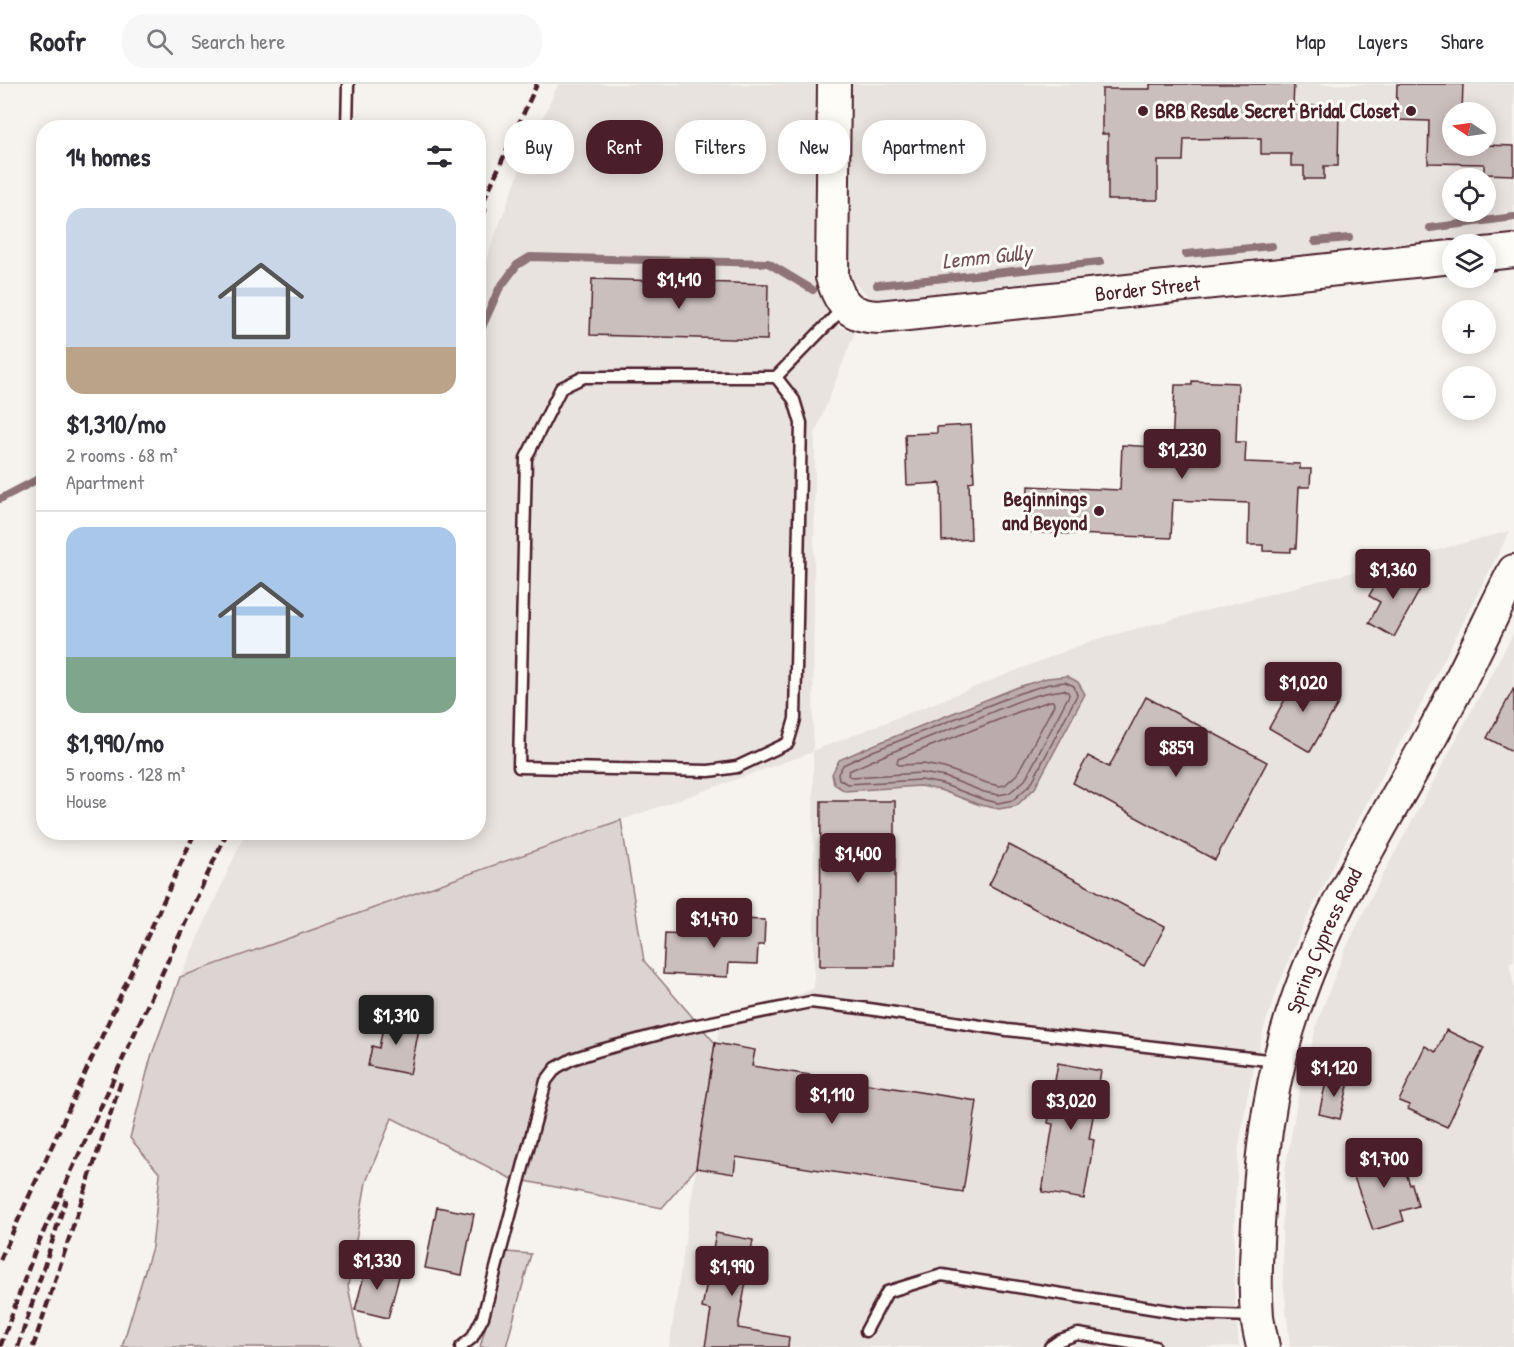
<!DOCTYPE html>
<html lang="en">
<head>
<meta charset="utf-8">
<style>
  :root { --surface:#fff; --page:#f7f7f7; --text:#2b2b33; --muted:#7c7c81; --line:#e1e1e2; --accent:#4a1f2b }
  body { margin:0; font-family:"Patrick Hand",sans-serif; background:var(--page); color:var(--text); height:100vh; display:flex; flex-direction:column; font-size:22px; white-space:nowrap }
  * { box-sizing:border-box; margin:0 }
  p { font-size:20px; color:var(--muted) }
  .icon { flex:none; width:33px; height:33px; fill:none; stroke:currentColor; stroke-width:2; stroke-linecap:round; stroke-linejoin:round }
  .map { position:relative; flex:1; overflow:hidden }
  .sheet { position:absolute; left:36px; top:36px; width:450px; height:720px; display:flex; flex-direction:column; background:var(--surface); border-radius:24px; box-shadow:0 3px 15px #0003 }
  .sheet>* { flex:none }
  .top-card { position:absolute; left:504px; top:36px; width:570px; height:54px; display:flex; gap:12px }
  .needle { width:39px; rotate:283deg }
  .buttons { position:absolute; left:1442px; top:18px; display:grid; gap:12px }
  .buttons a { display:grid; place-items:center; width:54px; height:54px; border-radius:50%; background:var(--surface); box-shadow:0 3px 15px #0003; font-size:30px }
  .price { position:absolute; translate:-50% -51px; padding:0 14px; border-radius:6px; background:var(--accent); color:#fff; font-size:20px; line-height:39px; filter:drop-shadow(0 2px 3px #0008) }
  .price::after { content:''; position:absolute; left:50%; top:36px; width:18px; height:14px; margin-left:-9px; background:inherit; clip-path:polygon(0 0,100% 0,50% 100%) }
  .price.on { background:#222; color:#fff }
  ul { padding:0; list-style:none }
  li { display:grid; align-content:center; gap:12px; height:318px; padding:0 30px }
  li+li { border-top:2px solid var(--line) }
  li span { display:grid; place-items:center; height:186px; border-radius:18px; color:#555 }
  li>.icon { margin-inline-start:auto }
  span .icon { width:108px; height:108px; fill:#fffc; stroke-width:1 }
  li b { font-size:26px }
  h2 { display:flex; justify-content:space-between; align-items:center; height:72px; padding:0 30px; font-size:26px }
  .pill { padding:0 21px; border-radius:24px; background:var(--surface); box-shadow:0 3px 15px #0003; font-size:21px; line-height:54px }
  .pill.on { background:var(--accent); color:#fff }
  header { display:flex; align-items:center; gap:36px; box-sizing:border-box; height:84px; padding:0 30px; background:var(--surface); border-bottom:2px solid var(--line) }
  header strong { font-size:28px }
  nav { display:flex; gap:33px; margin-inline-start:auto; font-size:21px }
  .search { width:420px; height:54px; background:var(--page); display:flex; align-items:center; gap:15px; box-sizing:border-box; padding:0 21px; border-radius:24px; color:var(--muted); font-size:22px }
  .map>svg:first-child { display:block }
  .built { fill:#e9e3e0; fill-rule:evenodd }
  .green { fill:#dcd4d2; stroke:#937a7e; stroke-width:1.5 }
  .water { fill:#bbabac; stroke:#8e7378; stroke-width:1.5 }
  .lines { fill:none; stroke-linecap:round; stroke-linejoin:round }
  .shore { stroke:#77575f; stroke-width:1.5 }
  .stream { stroke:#8e7378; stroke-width:8 }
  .building { fill:#cbbfbe; stroke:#4a1f2b; stroke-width:1.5 }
  .lane-casing { stroke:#4a1f2b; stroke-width:15 }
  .secondary-casing { stroke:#4a1f2b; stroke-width:36 }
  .lane { stroke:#fdfcf7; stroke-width:10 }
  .secondary { stroke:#fdfcf7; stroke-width:32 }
  .rail { stroke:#4a1f2b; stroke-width:4.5; stroke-dasharray:9 4.5; stroke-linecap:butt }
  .poi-dot { fill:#4a1f2b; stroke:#fdfcf7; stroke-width:2 }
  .labels { text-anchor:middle; stroke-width:6; stroke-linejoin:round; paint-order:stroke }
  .poi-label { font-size:21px; font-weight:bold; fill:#4a1f2b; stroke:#fdfcf7; text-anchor:end }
  .street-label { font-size:21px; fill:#4a1f2b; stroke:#fdfcf7 }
  .water-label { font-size:22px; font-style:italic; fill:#725058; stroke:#fdfcf7 }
</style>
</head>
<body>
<header>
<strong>Roofr</strong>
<div class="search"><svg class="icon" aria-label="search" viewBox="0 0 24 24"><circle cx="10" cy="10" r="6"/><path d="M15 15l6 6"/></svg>Search here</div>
<nav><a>Map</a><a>Layers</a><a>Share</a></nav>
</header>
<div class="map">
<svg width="1514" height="1263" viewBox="0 0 1514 1263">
  <rect width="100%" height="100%" fill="#f6f3ef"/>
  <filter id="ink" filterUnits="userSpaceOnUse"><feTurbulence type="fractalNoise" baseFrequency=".0167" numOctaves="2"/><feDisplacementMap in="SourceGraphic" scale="12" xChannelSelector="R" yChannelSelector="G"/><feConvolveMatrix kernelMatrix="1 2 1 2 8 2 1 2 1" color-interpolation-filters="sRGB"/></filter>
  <g filter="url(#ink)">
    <g class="built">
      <path d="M 558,0 L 823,0 L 826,215 L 831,233 L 840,243 L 855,248 L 815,350 L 813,667 L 1093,556 L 1510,447 L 1420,622 L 1344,761 L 1300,849 L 1278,903 L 1264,944 L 1247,1014 L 1239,1063 L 1235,1122 L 1234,1201 L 1239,1263 L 669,1263 L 696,1084 L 719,944 L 814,904 L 813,668 L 180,893 L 245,749 L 478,748 L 479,194 L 521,83 Z"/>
      <path d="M 845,0 L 1514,0 L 1514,154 L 895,220 L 879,217 L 868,212 L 846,191 ZM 1452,28 L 1485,28 L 1485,62 L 1452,62 ZM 1452,94 L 1485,94 L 1485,128 L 1452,128 Z"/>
      <path d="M 1514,548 L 1514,877 L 1509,879 L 1514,901 L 1514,1263 L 1290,1263 L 1283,1195 L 1282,1146 L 1285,1086 L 1298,1013 L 1318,936 L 1344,868 L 1371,813 Z"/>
    </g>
    <g class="green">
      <path d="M 621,736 L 644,877 L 715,959 L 696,1084 L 662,1124 L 510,1094 L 392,1034 L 366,1098 L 348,1202 L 360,1263 L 122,1263 L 152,1163 L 160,1090 L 130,1054 L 151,973 L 180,893 Z"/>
      <path d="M 506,1168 L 531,1170 L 506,1263 L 480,1263 Z"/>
    </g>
    <path class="water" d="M 1067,592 L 1078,598 L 1085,610 L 1035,704 L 1016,722 L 999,725 L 980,721 L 940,706 L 920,702 L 845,707 L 834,700 L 832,690 L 839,676 L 871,662 L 1018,603 L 1047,594 Z"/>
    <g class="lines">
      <g class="shore">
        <path d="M 1065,598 L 1074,602 L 1077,611 L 1031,700 L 1013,716 L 998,719 L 982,715 L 942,700 L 921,696 L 847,700 L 839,695 L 838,690 L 843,681 L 873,667 L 1020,609 L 1049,600 Z"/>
        <path d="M 1064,606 L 1068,608 L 1069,611 L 1025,696 L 1009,709 L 998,711 L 984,708 L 945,693 L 922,689 L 851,693 L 848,691 L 849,687 C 890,668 931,652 973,636 C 1002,624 1032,609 1064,606 Z"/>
        <path d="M 1050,617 L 1053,617 L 1054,621 L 1017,690 L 1005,701 L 999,702 L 987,699 L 944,684 L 923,680 L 899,681 L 897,679 L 898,675 L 1026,625 Z"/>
      </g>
      <g class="stream">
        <path d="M 1430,144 L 1514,133"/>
        <path d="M 1315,157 L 1349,154"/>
        <path d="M 1186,170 L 1272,162"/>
        <path d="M 877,201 L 1100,178"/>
        <path d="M 478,252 L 499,205 L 517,181 L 530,173 L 768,179 L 813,206"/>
        <path d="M 0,415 L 44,392"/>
      </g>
    </g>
    <g class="building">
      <path d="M 1150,0 L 1294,0 L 1293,22 L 1339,22 L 1338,82 L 1324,82 L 1324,95 L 1304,95 L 1304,82 L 1291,82 L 1291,70 L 1261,70 L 1261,54 L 1184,55 L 1183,77 L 1158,77 L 1158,116 L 1108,116 L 1108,50 L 1102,50 L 1102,5 L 1150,5 Z"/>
      <path d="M 1397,0 L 1463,0 L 1462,28 L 1452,28 L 1452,62 L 1462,62 L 1462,68 L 1485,61 L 1514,62 L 1514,91 L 1484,90 L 1484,80 L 1428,79 L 1429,37 L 1396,36 Z"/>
      <path d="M 592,195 L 768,200 L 767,256 L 590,251 Z"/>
      <path d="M 1192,297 L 1238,299 L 1236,358 L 1246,358 L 1245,378 L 1300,380 L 1300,385 L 1311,385 L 1310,403 L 1299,403 L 1296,464 L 1291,464 L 1291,468 L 1263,467 L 1263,461 L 1248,461 L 1249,419 L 1173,416 L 1171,454 L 1026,448 L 1028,402 L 1120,406 L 1122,361 L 1172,364 L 1175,301 L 1192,301 Z"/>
      <path d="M 971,341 L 974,397 L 969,398 L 971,455 L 942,457 L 941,399 L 907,401 L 905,350 L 937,349 L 937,343 Z"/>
      <path d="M 1386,482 L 1422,502 L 1394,553 L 1369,539 L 1380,518 L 1369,512 Z"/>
      <path d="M 1287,589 L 1339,618 L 1310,668 L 1269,644 L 1288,610 L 1278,605 Z"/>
      <path d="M 1514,604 L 1514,668 L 1487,654 Z"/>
      <path d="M 1146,613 L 1267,678 L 1215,776 L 1073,699 L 1088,672 L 1109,683 Z"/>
      <path d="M 821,717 L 895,717 L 895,882 L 820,882 Z"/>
      <path d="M 1009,761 L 1165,843 L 1144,882 L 989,801 Z"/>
      <path d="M 716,834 L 765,836 L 764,861 L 758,861 L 757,880 L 729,879 L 728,893 L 663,890 L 665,849 L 715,851 Z"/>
      <path d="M 385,933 L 420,940 L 410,990 L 368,982 L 372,962 L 379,964 Z"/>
      <path d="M 1446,946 L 1484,964 L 1447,1043 L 1408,1025 L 1409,1021 L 1399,1017 L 1425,962 L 1436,968 Z"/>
      <path d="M 715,959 L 755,966 L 752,982 L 977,1017 L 963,1108 L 736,1073 L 734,1090 L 696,1084 Z"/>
      <path d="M 1058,979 L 1101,987 L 1089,1055 L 1094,1056 L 1084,1115 L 1042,1108 L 1053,1040 L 1048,1039 Z"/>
      <path d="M 1327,993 L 1349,998 L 1340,1035 L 1319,1030 Z"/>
      <path d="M 1398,1065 L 1410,1101 L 1412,1100 L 1418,1122 L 1401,1127 L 1404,1137 L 1373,1146 L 1350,1082 Z"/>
      <path d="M 437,1123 L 474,1130 L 462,1191 L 425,1184 Z"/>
      <path d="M 716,1149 L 753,1156 L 738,1244 L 789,1253 L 788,1263 L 705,1263 L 711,1226 L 702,1224 Z"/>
      <path d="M 367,1180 L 400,1189 L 388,1234 L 355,1226 Z"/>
    </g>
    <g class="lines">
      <defs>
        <g id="lane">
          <path d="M 347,44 L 348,0"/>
          <path d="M 776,293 L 794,316 L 801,339 L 795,635 L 788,659 L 737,683 L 709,687 L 519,683 L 526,374 L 561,304 L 584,293 L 776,293 L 845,222"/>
          <path d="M 866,1247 L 887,1208 L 942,1191 L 1188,1230 L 1254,1232"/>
          <path d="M 461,1263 L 472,1254 L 483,1233 L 546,997 L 556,984 L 572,975 L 597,967 L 678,945 L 810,918 L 869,925 L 1007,946 L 1276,977"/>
          <path d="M 1050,1263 L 1060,1256 L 1078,1250 L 1155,1263"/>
        </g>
        <g id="secondary">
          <path id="s1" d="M 834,0 L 832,193 C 840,220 849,232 879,233 L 1452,173"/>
          <path d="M 1485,170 L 1514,167"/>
          <path id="s2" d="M 1263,1263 C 1261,1253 1258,1242 1257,1232 C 1254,1196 1257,1159 1259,1123 C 1262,1055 1273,988 1295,923 C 1327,826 1384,739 1433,649 C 1462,596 1487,541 1514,487"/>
        </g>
      </defs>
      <use href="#lane" class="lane-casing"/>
      <use href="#secondary" class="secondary-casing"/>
      <use href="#lane" class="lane"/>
      <use href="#secondary" class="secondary"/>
      <g class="rail">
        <path d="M 478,129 L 537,0"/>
        <path d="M 478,146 L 487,121"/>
        <path d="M 0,1176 L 195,748"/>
        <path d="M 0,1263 L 36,1164 L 227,748"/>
        <path d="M 18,1263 L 66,1115"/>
        <path d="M 33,1263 L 121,998"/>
      </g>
    </g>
  </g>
  <g class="poi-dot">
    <circle cx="1143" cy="27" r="6"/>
    <circle cx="1411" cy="27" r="6"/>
    <circle cx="1099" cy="427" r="6"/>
  </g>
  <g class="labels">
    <g class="poi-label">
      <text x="1155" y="34" text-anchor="start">BRB Resale</text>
      <text x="1399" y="34">Secret Bridal Closet</text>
      <text x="1087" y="422">Beginnings<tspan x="1087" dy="24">and Beyond</tspan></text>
    </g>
    <g class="street-label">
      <text dy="7" stroke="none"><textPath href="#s1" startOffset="531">Border Street</textPath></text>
      <text dy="7" stroke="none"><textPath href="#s2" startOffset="417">Spring Cypress Road</textPath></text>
    </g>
    <g class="water-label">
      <text transform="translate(987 172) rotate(-6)" y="8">Lemm Gully</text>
    </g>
  </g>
</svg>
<div class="buttons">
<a><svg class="needle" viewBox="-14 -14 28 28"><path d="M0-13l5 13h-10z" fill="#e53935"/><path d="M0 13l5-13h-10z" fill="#7c7c81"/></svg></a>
<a><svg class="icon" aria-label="locate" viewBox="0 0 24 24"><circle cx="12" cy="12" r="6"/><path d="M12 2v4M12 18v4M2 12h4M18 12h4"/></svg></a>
<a><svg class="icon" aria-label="layers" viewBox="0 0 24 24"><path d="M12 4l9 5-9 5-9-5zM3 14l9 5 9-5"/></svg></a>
<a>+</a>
<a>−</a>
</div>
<b class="price" style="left:679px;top:226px">$1,410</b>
<b class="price" style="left:1182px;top:396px">$1,230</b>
<b class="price" style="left:1393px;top:516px">$1,360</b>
<b class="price" style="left:1303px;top:629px">$1,020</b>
<b class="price" style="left:1176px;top:694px">$859</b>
<b class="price" style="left:858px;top:800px">$1,400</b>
<b class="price" style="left:714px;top:865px">$1,470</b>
<b class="price on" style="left:396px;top:962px">$1,310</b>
<b class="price" style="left:1334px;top:1014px">$1,120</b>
<b class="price" style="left:832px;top:1041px">$1,110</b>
<b class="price" style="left:1071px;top:1047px">$3,020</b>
<b class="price" style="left:1384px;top:1105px">$1,700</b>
<b class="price" style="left:377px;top:1207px">$1,330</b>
<b class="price" style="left:732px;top:1213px">$1,990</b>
<div class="top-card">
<a class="pill">Buy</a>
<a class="pill on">Rent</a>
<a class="pill">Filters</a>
<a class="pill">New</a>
<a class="pill">Apartment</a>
</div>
<section class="sheet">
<h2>14 homes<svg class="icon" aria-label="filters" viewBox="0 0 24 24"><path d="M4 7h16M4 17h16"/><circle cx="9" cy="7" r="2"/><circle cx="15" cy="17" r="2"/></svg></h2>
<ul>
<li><span style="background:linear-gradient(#c9d6e8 75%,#b9a48a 0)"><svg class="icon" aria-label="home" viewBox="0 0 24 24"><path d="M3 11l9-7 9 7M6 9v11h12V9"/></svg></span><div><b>$1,310/mo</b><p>2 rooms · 68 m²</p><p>Apartment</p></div></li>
<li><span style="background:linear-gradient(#a9c7e8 70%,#7fa58c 0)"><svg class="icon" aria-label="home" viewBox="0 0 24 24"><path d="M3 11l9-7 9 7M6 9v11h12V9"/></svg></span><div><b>$1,990/mo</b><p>5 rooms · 128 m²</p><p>House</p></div></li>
</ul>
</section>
</div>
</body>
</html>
